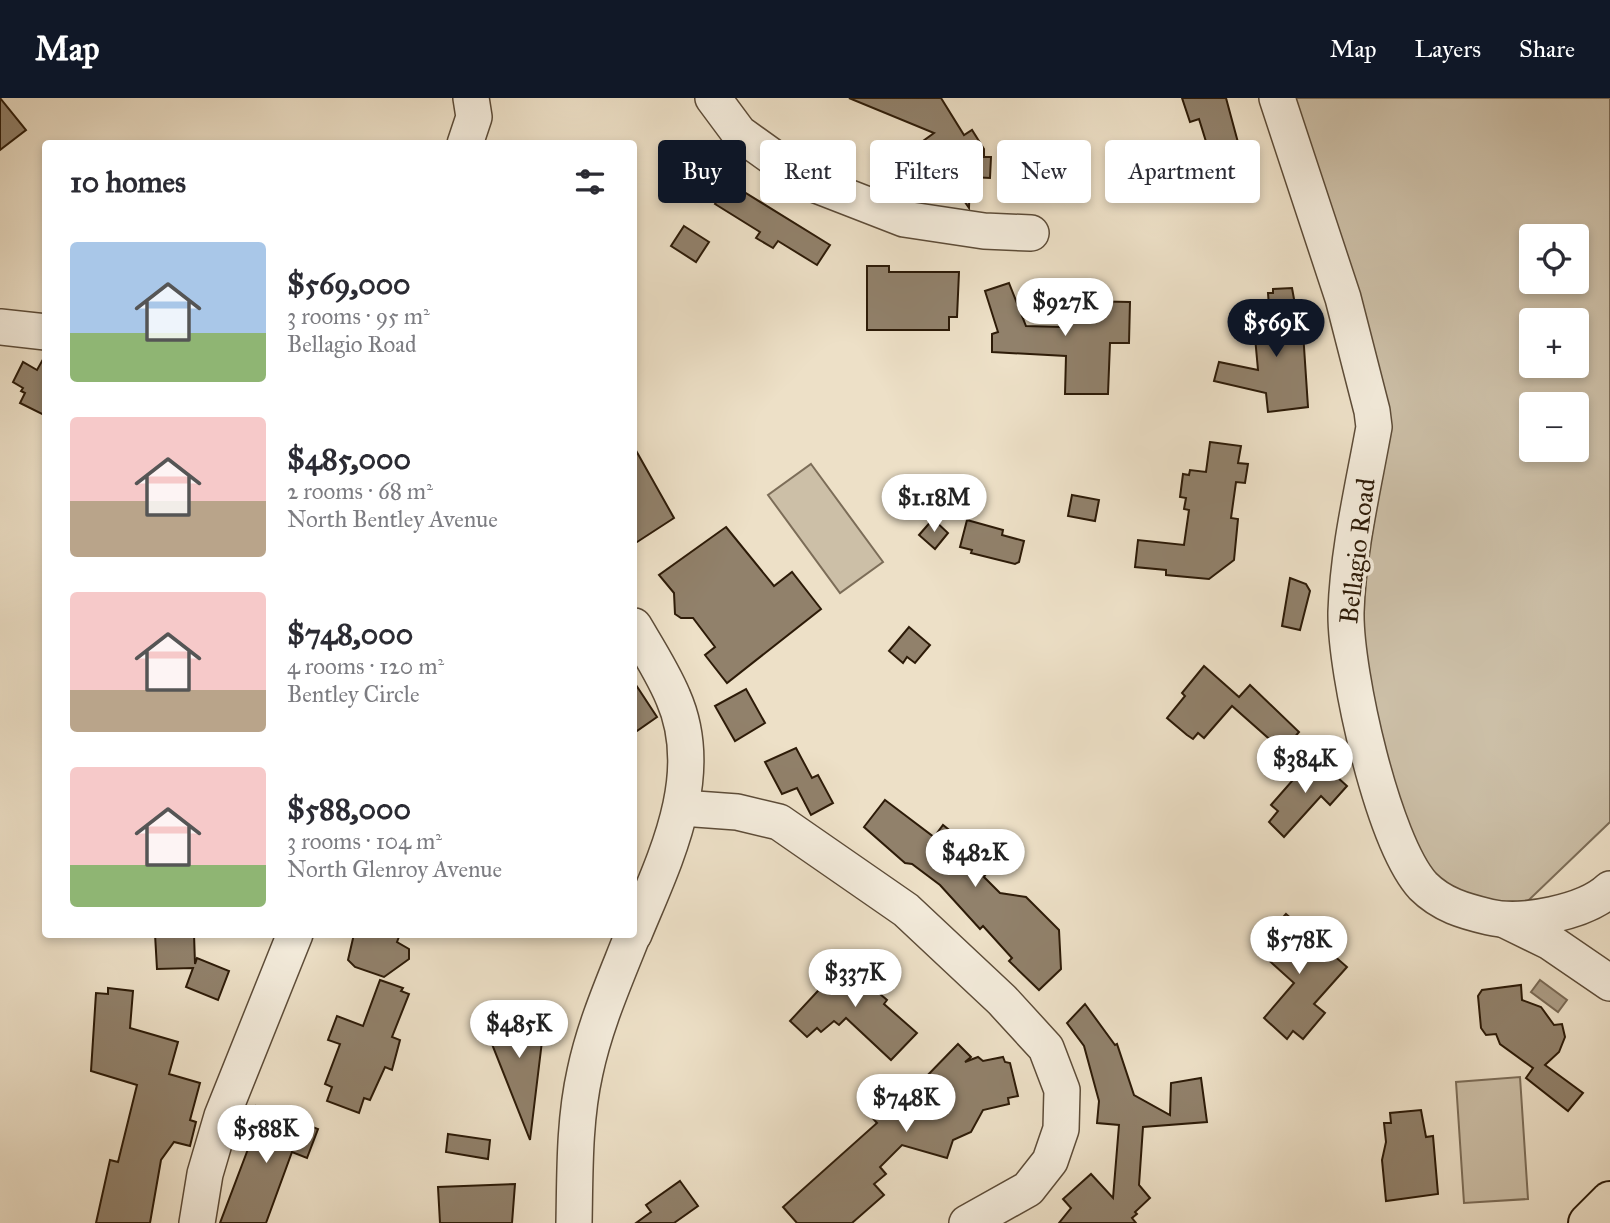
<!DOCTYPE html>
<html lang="en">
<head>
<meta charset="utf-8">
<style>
  :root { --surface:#fff; --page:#f7f7f7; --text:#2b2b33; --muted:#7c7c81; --accent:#111827 }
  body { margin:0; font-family:"IM FELL Great Primer",serif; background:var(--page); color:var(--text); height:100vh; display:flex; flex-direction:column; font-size:26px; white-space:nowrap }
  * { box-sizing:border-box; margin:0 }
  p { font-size:23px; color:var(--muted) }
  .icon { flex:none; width:38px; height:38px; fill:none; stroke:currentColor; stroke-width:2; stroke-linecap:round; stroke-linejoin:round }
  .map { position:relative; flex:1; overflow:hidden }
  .sheet { position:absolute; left:42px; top:42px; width:595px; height:798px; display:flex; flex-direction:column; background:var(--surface); border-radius:7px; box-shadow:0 4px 10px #0003 }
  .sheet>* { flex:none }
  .banner { position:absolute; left:658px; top:42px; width:665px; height:63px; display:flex; gap:14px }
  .buttons { position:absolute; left:1519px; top:126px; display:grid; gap:14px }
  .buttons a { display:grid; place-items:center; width:70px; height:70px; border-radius:7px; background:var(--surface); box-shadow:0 4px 10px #0003; font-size:35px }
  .price { position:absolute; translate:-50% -60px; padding:0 16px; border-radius:24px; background:#fff; color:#222; font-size:23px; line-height:46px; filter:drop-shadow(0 2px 4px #0008) }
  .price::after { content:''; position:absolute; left:50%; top:42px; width:21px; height:16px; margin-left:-10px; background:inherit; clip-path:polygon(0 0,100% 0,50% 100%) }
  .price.selected { background:var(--accent); color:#fff }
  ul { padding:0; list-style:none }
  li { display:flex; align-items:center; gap:21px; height:175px; padding:0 28px }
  li span { display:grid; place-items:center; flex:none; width:196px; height:140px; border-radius:7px; color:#555 }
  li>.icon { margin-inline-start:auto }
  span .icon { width:84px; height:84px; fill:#fffc; stroke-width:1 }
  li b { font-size:30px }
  h2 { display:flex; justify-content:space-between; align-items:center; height:84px; padding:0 28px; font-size:30px }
  .pill { padding:0 24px; border-radius:7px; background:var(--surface); box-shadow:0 4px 10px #0003; font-size:24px; line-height:63px }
  .pill.selected { background:var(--accent); color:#fff }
  header { display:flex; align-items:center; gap:42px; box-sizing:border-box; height:98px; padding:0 35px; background:var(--accent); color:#fff }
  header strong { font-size:33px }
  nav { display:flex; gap:38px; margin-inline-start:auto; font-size:24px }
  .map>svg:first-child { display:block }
  .green { fill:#ccbfa7; stroke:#7c6d58; stroke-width:2; fill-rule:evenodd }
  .water { fill:#ac9d86; stroke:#796954; stroke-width:2 }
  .building { fill:#91816b; stroke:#2d1b08; stroke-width:2 }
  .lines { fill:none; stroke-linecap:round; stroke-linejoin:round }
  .minor-casing { stroke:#5d4c38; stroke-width:38 }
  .major-casing { stroke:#2d1b08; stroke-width:42 }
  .minor { stroke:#f3ebdb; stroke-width:35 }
  .major { stroke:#ede0c7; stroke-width:38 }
  .labels { text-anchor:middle; stroke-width:7; stroke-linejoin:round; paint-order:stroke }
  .street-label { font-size:26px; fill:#2d1b08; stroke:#f3ebdb }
</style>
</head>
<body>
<header>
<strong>Map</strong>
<nav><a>Map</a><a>Layers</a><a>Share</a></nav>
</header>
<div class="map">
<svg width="1610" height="1125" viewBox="0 0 1610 1125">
  <rect width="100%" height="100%" fill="#ede0c7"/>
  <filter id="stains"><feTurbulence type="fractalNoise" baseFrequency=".00286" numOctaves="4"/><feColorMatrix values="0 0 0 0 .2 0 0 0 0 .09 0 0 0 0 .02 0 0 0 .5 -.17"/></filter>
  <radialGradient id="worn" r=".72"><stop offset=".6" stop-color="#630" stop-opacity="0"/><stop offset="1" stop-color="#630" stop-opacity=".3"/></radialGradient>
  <g class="green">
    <path d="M 1277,0 L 1610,0 L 1610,724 L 1507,823 L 1433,797 L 1354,593 L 1374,330 ZM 1531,138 L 1577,138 L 1577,184 L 1531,184 ZM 1531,222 L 1577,222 L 1577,268 L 1531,268 ZM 1531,306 L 1577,306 L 1577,352 L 1531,352 Z"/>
    <path d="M 811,366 L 883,464 L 840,495 L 768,397 Z"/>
    <path d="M 1520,979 L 1528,1101 L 1464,1105 L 1456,984 Z"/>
  </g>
  <path class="water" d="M 1540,882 L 1567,902 L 1558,914 L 1531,894 Z"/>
  <g class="building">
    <path d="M 0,0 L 26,32 L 0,52 Z"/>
    <path d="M 849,0 L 941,0 L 964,37 L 972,32 L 984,51 L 984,59 L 991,59 L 990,80 L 970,79 L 969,110 L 923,43 L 934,35 Z"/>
    <path d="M 1182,0 L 1226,0 L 1246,74 L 1223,82 L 1213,49 L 1208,50 L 1199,21 L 1190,24 Z"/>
    <path d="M 728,84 L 830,147 L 817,167 L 778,143 L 773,150 L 756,140 L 760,134 L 715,106 Z"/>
    <path d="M 684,128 L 709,144 L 696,164 L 671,148 Z"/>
    <path d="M 867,168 L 889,168 L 889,174 L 959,174 L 957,219 L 949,219 L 949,232 L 867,232 Z"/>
    <path d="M 1009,185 L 1026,228 L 1062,229 L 1062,222 L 1080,222 L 1080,203 L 1130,204 L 1129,245 L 1110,245 L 1108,296 L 1065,296 L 1066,258 L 992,254 L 992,236 L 998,234 L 985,193 Z"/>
    <path d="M 1292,190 L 1300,234 L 1303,234 L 1308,309 L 1268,314 L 1266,295 L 1214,283 L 1219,264 L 1258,272 L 1255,239 L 1271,238 L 1268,195 L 1273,195 L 1273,191 Z"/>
    <path d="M 46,256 L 46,318 L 20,305 L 25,295 L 21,293 L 23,290 L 13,284 L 23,264 L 37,272 Z"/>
    <path d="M 1210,344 L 1241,348 L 1238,365 L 1248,366 L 1245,385 L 1236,384 L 1231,420 L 1238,421 L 1234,462 L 1209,481 L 1166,477 L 1166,472 L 1135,469 L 1138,442 L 1184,447 L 1189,412 L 1184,411 L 1186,400 L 1180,399 L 1183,376 L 1189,377 L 1190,372 L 1206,374 Z"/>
    <path d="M 634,349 L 674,420 L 634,446 Z"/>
    <path d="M 1072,397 L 1099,402 L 1095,423 L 1068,418 Z"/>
    <path d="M 933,421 L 948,435 L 935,451 L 919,437 Z"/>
    <path d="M 967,422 L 1003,432 L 1002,437 L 1024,443 L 1019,464 L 1015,466 L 971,455 L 972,452 L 960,449 Z"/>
    <path d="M 726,429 L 774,488 L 792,474 L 821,511 L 727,585 L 705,557 L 715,549 L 693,520 L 681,520 L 675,516 L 674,495 L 659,477 Z"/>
    <path d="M 1290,480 L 1306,486 L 1310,493 L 1300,532 L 1282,528 Z"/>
    <path d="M 909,529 L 930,547 L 915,565 L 907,559 L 903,565 L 889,553 Z"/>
    <path d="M 1204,568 L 1239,599 L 1250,587 L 1299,634 L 1283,653 L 1232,608 L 1204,640 L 1198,635 L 1193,641 L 1187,637 L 1167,620 L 1185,598 L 1182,595 Z"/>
    <path d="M 634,584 L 657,619 L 634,635 Z"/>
    <path d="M 746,591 L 765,625 L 735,643 L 715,608 Z"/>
    <path d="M 796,650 L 812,680 L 818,677 L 833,705 L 811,717 L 797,690 L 782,696 L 765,664 Z"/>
    <path d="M 1314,658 L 1347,688 L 1330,707 L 1321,698 L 1284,739 L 1269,724 L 1278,713 L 1271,707 Z"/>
    <path d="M 885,702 L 934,739 L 943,727 L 958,739 L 989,736 L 1000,754 L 984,779 L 1000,795 L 1026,799 L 1059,832 L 1061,871 L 1039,892 L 1009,863 L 1012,860 L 983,828 L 980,831 L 940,787 L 912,766 L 905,765 L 864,729 Z"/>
    <path d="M 1286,816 L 1347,869 L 1314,906 L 1325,915 L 1303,941 L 1293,933 L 1287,941 L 1264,920 L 1294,885 L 1255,850 Z"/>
    <path d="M 155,836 L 194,836 L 195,866 L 197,860 L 229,873 L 218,902 L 186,889 L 193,870 L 157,871 Z"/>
    <path d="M 354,836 L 400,836 L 397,844 L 409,851 L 409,861 L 384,879 L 355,869 L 348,862 Z"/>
    <path d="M 854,854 L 870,868 L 860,879 L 887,902 L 884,906 L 917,935 L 891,962 L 846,920 L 839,927 L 834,923 L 821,934 L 817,930 L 807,939 L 790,923 Z"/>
    <path d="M 380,882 L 403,890 L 401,893 L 409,896 L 392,939 L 400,942 L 392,972 L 385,969 L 370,1002 L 364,1000 L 359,1015 L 327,1003 L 332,989 L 325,986 L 340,946 L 328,942 L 337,918 L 363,928 Z"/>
    <path d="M 1521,887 L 1522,902 L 1541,909 L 1554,927 L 1562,926 L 1565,939 L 1559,954 L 1545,967 L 1583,995 L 1568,1013 L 1526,980 L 1533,970 L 1500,946 L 1496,936 L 1486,937 L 1481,930 L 1478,898 L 1482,892 Z"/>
    <path d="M 108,890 L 133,893 L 130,930 L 178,944 L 169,976 L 200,985 L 190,1022 L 196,1024 L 190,1048 L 174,1044 L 161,1062 L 150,1125 L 96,1125 L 110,1062 L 118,1064 L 137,987 L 91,973 L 96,895 L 108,896 Z"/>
    <path d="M 1085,906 L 1115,947 L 1117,946 L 1134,997 L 1170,1017 L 1171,985 L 1201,980 L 1207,1024 L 1143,1029 L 1139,1087 L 1150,1100 L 1135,1114 L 1137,1116 L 1132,1120 L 1136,1125 L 1059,1125 L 1071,1110 L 1063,1101 L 1091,1076 L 1113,1100 L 1119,1027 L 1097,1025 L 1099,1003 L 1084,948 L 1067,925 Z"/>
    <path d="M 497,915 L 529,919 L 528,928 L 538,929 L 538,935 L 543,935 L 530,1042 L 490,941 L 492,924 L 496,924 Z"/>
    <path d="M 958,946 L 971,959 L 965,964 L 978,959 L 983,963 L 1003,959 L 1005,964 L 1010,965 L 1018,998 L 1008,1000 L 1009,1006 L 983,1012 L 971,1034 L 953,1042 L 947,1060 L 902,1047 L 880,1069 L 886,1076 L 874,1086 L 884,1097 L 852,1125 L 797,1125 L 783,1109 L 877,1025 L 870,1017 L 872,1011 L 902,979 L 932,1008 L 936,993 L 932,997 L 920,985 Z"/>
    <path d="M 256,1008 L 318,1031 L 307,1060 L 292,1054 L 266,1125 L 220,1125 L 248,1051 L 241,1049 Z"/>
    <path d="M 1421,1012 L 1426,1039 L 1433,1038 L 1438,1096 L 1386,1103 L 1382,1062 L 1386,1044 L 1384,1025 L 1391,1025 L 1390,1015 Z"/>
    <path d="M 448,1036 L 490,1042 L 488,1061 L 446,1054 Z"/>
    <path d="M 680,1083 L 698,1108 L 674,1125 L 636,1125 L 651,1114 L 646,1107 Z"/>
    <path d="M 515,1086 L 512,1125 L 440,1125 L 438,1089 Z"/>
  </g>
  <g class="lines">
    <defs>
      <g id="minor">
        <path d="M 713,0 L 739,35 L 806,83 L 904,121 L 984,133 L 1031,135"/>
        <path d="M 1277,0 L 1343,200 L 1372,313 L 1374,329 C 1363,390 1348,452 1346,514 C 1345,575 1383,744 1423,788 C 1442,807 1464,813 1489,819 C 1521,827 1586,814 1610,791"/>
        <path d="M 465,46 L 474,19 L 471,0"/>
        <path d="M 0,229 L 46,234"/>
        <path d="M 634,528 C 647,550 663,575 673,599 C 708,678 664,763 634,836"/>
        <path d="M 682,710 L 737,714 L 779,724 L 906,812 L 1002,902 L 1046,950 L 1062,992 L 1061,1031 L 1050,1063 L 1028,1091 L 967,1125"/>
        <path d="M 1507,823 L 1550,844 L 1610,885"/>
        <path d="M 197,1125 L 205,1076 L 222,1018 L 295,836"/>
        <path d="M 574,1125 C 575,1075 574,1023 585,974 C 595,926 615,882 633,836"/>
      </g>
      <path id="major" d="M 1588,1125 L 1610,1103"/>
    </defs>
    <use href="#minor" class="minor-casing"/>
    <use href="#major" class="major-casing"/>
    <use href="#minor" class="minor"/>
    <use href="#major" class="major"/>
  </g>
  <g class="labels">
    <g class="street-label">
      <text transform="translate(1357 453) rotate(-83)" y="9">Bellagio Road</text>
    </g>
  </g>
  <rect width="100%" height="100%" filter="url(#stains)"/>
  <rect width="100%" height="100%" fill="url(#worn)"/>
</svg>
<div class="buttons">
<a><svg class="icon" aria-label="locate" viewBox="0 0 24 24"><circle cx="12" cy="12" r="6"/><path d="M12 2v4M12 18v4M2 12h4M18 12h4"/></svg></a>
<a>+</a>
<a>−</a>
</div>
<b class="price" style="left:1065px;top:240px">$927K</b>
<b class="price selected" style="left:1276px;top:261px">$569K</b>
<b class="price" style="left:934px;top:436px">$1.18M</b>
<b class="price" style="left:1305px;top:697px">$384K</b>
<b class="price" style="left:975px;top:791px">$482K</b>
<b class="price" style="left:1299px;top:878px">$578K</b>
<b class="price" style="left:855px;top:911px">$337K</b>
<b class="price" style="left:519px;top:962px">$485K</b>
<b class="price" style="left:906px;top:1036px">$748K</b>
<b class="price" style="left:266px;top:1067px">$588K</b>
<div class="banner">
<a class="pill selected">Buy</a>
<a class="pill">Rent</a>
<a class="pill">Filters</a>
<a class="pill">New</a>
<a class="pill">Apartment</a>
</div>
<section class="sheet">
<h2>10 homes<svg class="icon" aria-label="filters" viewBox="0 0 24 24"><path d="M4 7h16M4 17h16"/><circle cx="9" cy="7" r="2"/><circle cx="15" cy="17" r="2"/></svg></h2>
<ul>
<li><span style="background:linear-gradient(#a9c7e8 65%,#8fb573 0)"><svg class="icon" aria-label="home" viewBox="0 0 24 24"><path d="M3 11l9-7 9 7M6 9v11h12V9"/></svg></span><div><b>$569,000</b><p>3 rooms · 95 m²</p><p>Bellagio Road</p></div></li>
<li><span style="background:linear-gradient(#f6c9c9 60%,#b9a48a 0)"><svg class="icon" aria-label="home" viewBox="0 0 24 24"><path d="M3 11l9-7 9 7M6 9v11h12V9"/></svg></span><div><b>$485,000</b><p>2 rooms · 68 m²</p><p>North Bentley Avenue</p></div></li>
<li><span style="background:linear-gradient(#f6c9c9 70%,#b9a48a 0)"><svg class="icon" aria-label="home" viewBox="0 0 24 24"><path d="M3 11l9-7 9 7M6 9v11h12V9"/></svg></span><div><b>$748,000</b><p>4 rooms · 120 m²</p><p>Bentley Circle</p></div></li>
<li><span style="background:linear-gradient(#f6c9c9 70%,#8fb573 0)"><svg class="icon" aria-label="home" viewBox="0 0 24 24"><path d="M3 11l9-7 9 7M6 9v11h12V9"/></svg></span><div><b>$588,000</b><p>3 rooms · 104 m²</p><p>North Glenroy Avenue</p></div></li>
</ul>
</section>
</div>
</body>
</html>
